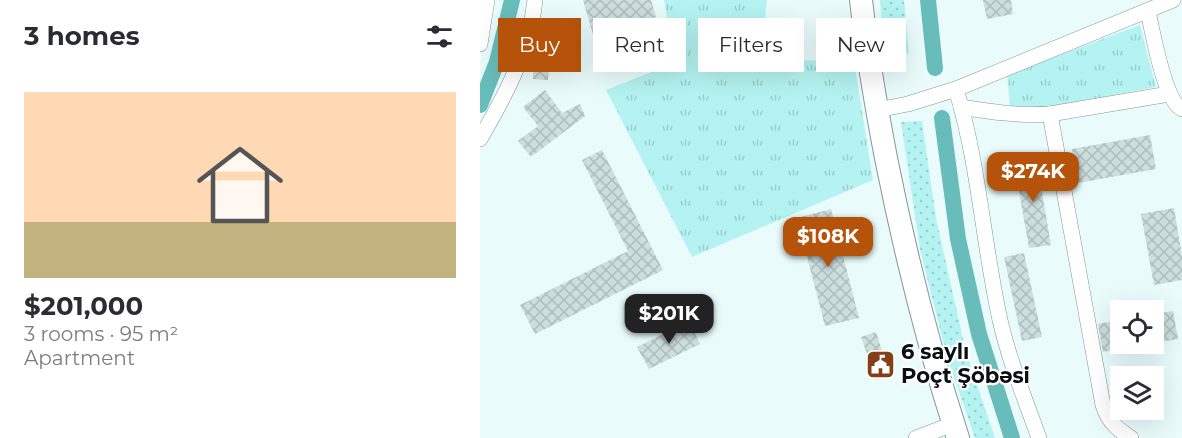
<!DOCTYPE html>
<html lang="en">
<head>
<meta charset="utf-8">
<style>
  :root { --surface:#fff; --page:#f2f2f3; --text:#2b2b33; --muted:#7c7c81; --line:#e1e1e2; --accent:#b45309 }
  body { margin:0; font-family:Montserrat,sans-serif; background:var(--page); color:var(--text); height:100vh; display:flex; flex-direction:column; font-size:22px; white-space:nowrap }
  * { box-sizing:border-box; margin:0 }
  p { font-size:20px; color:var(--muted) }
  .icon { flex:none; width:33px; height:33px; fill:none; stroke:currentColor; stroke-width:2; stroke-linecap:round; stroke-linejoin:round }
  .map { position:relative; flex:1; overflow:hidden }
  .sheet { display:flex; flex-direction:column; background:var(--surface); width:480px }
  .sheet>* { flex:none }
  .top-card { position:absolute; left:18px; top:18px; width:570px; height:54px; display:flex; gap:12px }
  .tools { position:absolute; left:630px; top:300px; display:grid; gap:12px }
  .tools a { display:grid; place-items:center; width:54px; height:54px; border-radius:0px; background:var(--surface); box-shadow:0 6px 24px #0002; font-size:30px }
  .price { position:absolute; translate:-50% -51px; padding:0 14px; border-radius:12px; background:var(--accent); color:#fff; font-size:20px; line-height:39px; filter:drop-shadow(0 2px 3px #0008) }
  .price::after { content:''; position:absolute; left:50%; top:36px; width:18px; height:14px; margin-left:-9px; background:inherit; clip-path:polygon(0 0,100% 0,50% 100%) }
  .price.selected { background:#222; color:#fff }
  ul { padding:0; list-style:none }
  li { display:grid; align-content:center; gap:12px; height:318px; padding:0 24px }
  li+li { border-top:2px solid var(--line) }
  li span { display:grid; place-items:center; height:186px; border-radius:0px; color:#555 }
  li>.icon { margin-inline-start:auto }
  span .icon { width:108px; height:108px; fill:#fffc; stroke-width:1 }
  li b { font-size:26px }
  h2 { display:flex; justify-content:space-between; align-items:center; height:72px; padding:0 24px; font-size:26px }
  .chip { padding:0 21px; border-radius:0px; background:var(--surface); box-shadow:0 6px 24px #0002; font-size:21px; line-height:54px }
  .chip.selected { background:var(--accent); color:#fff }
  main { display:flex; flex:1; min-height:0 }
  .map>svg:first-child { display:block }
  .grass { fill:url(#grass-dots) }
  .park { fill:url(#park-tufts) }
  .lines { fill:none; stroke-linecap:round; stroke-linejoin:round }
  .canal { stroke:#68bdba; stroke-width:16 }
  .building { fill:url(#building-cross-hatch) }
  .street-casing { stroke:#859695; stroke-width:16 }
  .primary-casing { stroke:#859695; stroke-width:24 }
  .street { stroke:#fff; stroke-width:15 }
  .primary { stroke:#fff; stroke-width:22 }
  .labels { text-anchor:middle; stroke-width:4.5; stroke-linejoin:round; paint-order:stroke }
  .poi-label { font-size:21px; font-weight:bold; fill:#0a1010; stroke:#fff; text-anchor:start }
</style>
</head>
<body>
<main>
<section class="sheet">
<h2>3 homes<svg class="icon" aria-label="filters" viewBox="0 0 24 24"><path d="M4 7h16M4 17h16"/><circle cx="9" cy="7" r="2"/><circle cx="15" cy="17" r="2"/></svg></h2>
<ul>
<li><span style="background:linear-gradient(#ffd9b3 70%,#c2b280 0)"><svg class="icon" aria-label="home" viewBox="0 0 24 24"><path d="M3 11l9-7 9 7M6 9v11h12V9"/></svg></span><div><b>$201,000</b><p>3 rooms · 95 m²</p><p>Apartment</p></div></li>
</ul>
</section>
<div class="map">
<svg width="702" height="438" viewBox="0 0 702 438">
  <defs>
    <pattern id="grass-dots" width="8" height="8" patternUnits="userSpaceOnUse" patternTransform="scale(1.5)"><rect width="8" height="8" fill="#b4f3f1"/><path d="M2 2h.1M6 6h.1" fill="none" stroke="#99cfce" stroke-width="1.8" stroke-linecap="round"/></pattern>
    <pattern id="park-tufts" width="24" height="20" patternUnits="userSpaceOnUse" patternTransform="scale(1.5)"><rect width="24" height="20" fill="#b4f3f1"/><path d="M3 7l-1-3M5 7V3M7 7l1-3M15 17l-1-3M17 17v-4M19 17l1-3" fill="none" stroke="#99cfce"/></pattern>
    <pattern id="building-cross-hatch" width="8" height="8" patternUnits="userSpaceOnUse" patternTransform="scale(1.5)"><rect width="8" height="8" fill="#ccdedd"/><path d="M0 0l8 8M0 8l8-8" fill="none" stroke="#aebdbd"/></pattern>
  </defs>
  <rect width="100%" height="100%" fill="#e9fcfb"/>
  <g class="grass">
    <path d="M 400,0 L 424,0 L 429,54 L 404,46 Z"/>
    <path d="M 442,121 L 456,218 L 486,352 L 515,438 L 495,438 L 467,357 L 440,249 L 421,122 Z"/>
  </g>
  <g class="park">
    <path d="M 184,0 L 287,0 L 281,59 L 352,61 L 354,37 L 370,36 L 393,180 L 212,257 L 126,90 L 194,63 Z"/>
    <path d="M 660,25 L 676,87 L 569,107 L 530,106 L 527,75 Z"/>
  </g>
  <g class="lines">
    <g class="canal">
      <path d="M 448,0 L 455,68"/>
      <path d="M 0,105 L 17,62 L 32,0"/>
      <path d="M 462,118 L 478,239 L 499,334 L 532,438"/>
    </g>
  </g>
  <g class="building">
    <path d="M 103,0 L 171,0 L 176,17 L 160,22 L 171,60 L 131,71 L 123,40 L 115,42 Z"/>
    <path d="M 503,0 L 531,0 L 533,14 L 507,19 Z"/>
    <path d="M 58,35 L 72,36 L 68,80 L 53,79 L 55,45 Z"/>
    <path d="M 65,90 L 82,113 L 100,104 L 105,116 L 51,157 L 38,141 L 58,126 L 43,107 Z"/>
    <path d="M 670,135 L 676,169 L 598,183 L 592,149 Z"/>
    <path d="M 122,150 L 183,270 L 55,334 L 40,305 L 148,251 L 102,160 Z"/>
    <path d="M 556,158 L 571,245 L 549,248 L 534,162 Z"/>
    <path d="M 694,208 L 702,256 L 702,280 L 674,285 L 661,214 Z"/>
    <path d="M 351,209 L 379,318 L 345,326 L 317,218 Z"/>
    <path d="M 544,253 L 562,337 L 542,341 L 524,257 Z"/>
    <path d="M 693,311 L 698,339 L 674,343 L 674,314 Z"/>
    <path d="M 640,320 L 640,349 L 623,352 L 618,324 Z"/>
    <path d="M 209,321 L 220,344 L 169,369 L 157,347 Z"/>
    <path d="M 396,332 L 410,375 L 396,380 L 381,337 Z"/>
  </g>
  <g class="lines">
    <defs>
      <g id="street">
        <path d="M 668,12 C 673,32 684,101 702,109"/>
        <path d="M 0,44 L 7,0"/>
        <path d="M 476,89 C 499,164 503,243 520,320 C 529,360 545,399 559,438"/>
        <path d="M 481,107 C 511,112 539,116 570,114 L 689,94"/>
        <path d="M 397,110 L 428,104 L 476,89 L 693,0"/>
        <path d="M 570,114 L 623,405 C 628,421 637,429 651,438"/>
        <path d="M 0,139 C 25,96 50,50 55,0"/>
        <path d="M 436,438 L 473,424"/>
      </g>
      <path id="primary" d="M 381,0 C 387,53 396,106 406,158 C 425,253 448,346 478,438"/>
    </defs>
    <use href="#street" class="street-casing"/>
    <use href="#primary" class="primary-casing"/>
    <use href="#street" class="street"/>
    <use href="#primary" class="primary"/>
  </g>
  <defs>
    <symbol id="civic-square" viewBox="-11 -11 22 22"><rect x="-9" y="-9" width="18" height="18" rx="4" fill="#843f18" stroke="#fff"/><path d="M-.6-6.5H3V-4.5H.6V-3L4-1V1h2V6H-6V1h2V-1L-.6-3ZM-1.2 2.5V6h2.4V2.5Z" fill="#fff"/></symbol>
  </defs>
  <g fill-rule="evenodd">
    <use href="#civic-square" x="384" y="348" width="33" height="33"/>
  </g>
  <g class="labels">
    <g class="poi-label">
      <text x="421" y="359">6 saylı<tspan x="421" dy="24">Poçt Şöbəsi</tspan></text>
    </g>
  </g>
</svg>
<div class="tools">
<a><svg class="icon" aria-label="locate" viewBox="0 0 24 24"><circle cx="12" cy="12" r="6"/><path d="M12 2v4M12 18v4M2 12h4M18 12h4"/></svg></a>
<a><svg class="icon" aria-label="layers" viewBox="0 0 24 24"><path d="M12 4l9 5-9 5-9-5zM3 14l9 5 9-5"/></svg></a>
</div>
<b class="price" style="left:553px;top:203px">$274K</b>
<b class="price" style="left:348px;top:268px">$108K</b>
<b class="price selected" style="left:189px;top:345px">$201K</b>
<div class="top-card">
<a class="chip selected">Buy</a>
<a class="chip">Rent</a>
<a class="chip">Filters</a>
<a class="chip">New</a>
</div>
</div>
</main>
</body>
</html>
